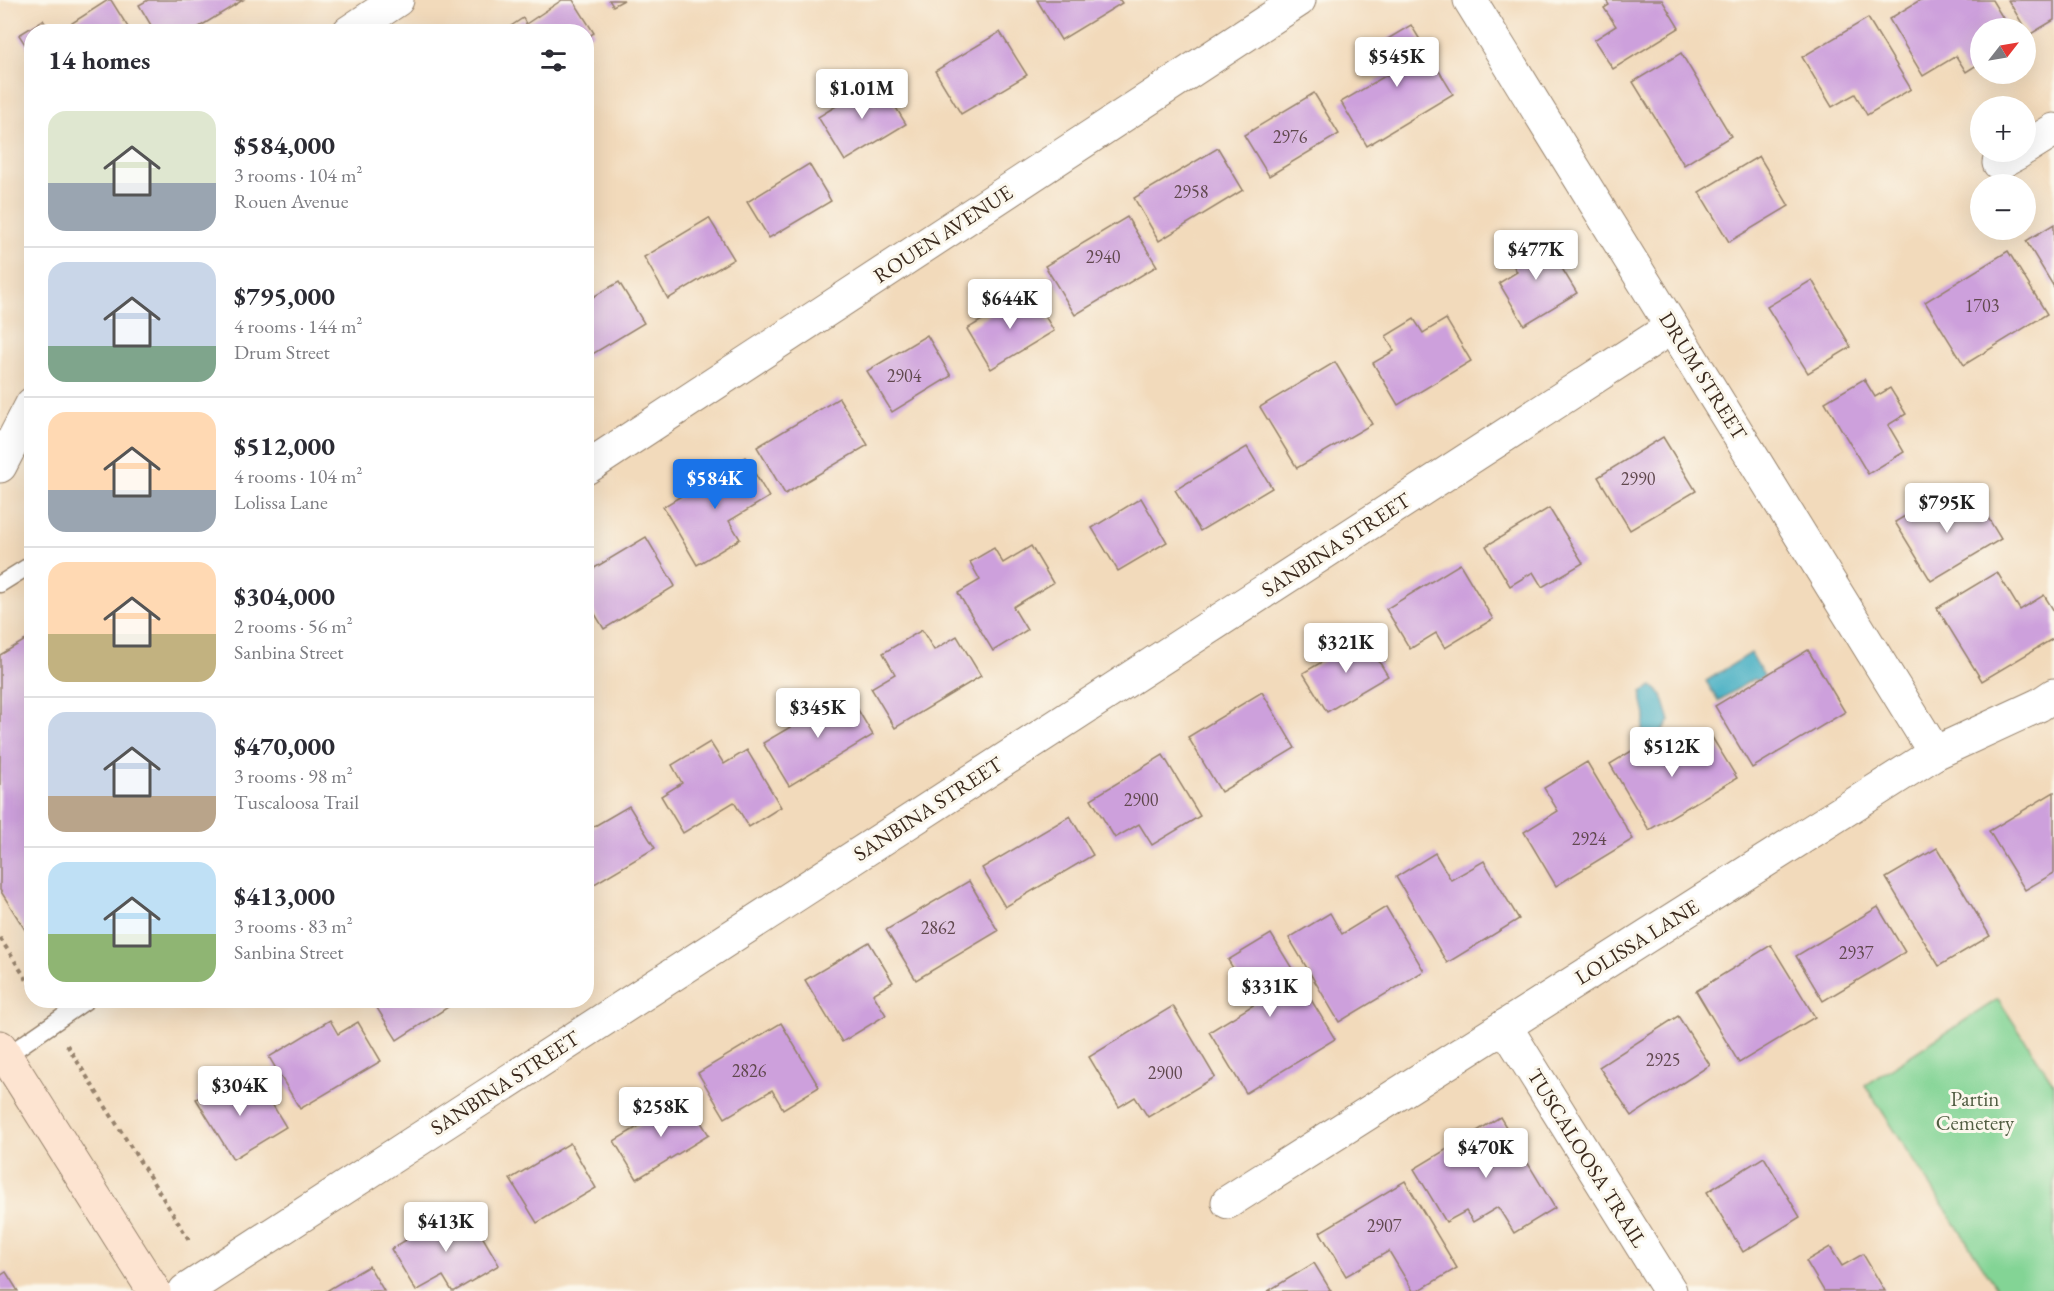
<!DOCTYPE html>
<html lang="en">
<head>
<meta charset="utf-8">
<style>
  :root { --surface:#fff; --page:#f2f2f3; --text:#2b2b33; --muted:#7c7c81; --line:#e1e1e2; --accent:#1a73e8 }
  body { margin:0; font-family:"EB Garamond",serif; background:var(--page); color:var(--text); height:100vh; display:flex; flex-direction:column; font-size:22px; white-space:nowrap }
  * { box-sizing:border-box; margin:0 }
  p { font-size:20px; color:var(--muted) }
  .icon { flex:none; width:33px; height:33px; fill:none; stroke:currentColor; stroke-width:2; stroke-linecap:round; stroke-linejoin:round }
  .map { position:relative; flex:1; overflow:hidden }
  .panel { position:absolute; left:24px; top:24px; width:570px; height:984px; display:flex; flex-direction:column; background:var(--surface); border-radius:24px; box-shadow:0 6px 24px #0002 }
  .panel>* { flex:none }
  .needle { width:39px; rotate:59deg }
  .buttons { position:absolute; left:1970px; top:18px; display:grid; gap:12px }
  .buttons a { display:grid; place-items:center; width:66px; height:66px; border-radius:50%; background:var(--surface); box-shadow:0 6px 24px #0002; font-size:30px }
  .price { position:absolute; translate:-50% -51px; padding:0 14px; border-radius:6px; background:#fff; color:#222; font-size:20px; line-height:39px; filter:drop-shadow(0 2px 3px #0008) }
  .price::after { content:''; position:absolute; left:50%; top:36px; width:18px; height:14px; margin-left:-9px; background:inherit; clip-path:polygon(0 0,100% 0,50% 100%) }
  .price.current { background:var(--accent); color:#fff }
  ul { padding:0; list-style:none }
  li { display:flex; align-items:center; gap:18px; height:150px; padding:0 24px }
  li+li { border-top:2px solid var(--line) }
  li span { display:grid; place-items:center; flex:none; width:168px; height:120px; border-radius:18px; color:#555 }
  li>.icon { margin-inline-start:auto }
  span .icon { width:72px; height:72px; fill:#fffc; stroke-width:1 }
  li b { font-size:26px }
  h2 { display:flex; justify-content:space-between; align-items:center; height:72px; padding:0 24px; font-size:26px }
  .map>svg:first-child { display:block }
  .green { fill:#83d495; stroke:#5f7f5a; stroke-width:1.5 }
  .water { fill:#43adc2; stroke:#3f6c70; stroke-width:1.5 }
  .building { fill:#cda0dc }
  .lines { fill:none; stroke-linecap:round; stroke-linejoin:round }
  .service-casing { stroke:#96826c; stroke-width:19 }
  .minor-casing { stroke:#96826c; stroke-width:35 }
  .secondary-casing { stroke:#96826c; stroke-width:35 }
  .path { stroke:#96826c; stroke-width:4; stroke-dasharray:4.5 4.5; stroke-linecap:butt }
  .service { stroke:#fff; stroke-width:16 }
  .minor { stroke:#fff; stroke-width:33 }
  .secondary { stroke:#fde4d1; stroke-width:33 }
  .labels { text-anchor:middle; stroke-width:6; stroke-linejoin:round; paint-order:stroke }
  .number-label { font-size:18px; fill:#60484e }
  .street-label { font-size:21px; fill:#3b2a1e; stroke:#fbf7ec }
  .park-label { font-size:21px; fill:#515d42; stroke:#fbf7ec }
</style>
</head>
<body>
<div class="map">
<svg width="2054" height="1291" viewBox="0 0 2054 1291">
  <rect width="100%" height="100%" fill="#fbf7ec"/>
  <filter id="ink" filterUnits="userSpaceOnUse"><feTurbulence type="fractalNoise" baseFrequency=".0167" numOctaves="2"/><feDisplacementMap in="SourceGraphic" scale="12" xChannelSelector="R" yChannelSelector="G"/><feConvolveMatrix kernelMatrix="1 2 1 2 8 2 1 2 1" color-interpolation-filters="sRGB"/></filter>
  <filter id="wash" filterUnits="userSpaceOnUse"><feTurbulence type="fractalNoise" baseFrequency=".008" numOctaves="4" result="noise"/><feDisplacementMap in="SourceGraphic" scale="24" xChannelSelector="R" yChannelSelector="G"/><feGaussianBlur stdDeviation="1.35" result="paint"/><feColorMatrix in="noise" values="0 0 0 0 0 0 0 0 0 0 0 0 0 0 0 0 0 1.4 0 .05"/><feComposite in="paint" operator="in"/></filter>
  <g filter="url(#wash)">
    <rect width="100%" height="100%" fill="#f2dabb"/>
    <path class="green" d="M 1998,999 L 2054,1084 L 2054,1291 L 1999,1291 L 1865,1085 Z"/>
    <g class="water">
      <path d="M 1751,653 L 1764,676 L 1759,680 L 1753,679 L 1718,701 L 1706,681 Z"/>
      <path d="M 1652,686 L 1662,695 L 1670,721 C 1665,728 1648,751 1643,730 C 1642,725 1645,721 1645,716 C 1644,707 1640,701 1642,692 Z"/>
    </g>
    <g id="blocks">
      <g class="building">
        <path d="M 108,0 L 111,0 L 131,32 L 58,32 Z"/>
        <path d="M 148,0 L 243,0 L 191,32 L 155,32 L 139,5 Z"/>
        <path d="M 562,0 L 573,0 L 594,33 L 586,38 L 586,32 L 502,32 L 523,18 L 526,24 Z"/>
        <path d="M 609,0 L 624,0 L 613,6 Z"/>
        <path d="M 1037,0 L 1120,0 L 1122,3 L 1061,40 Z"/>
        <path d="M 1606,0 L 1662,0 L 1679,28 L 1613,69 L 1594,40 L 1616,26 L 1604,8 L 1609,5 Z"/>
        <path d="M 1920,0 L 1992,0 L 2009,28 L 1980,28 L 1980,63 L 1966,72 L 1956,56 L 1923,76 L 1889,19 Z"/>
        <path d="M 2008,0 L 2054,0 L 2054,20 L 2029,35 Z"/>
        <path d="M 1868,18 L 1911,89 L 1867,115 L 1855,94 L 1832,107 L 1802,57 Z"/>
        <path d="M 43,20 L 51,32 L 32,32 L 32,55 L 19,35 Z"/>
        <path d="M 1411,25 L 1453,94 L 1367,146 L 1341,102 L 1387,75 L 1371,49 Z"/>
        <path d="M 1000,32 L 1027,75 L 961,114 L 935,71 Z"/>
        <path d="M 1681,53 L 1731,136 L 1684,165 L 1633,82 Z"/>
        <path d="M 879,80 L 906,124 L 845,161 L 818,117 Z"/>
        <path d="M 1314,93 L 1339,134 L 1269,176 L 1244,135 Z"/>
        <path d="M 1218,148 L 1243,190 L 1159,241 L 1134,198 Z"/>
        <path d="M 1759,156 L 1789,206 L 1729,242 L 1699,192 Z"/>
        <path d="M 809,164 L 831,201 L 769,238 L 747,202 Z"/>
        <path d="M 1127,217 L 1157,266 L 1075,315 L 1045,266 Z"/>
        <path d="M 709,218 L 734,259 L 668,299 L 644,257 Z"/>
        <path d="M 2054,224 L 2054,287 L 2026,241 Z"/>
        <path d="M 1541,234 L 1577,293 L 1524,325 L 1499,283 L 1517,272 L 1507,254 Z"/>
        <path d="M 2008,251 L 2047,314 L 1964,365 L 1925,302 Z"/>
        <path d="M 1812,280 L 1851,347 L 1808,373 L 1767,307 Z"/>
        <path d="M 619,282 L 644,323 L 586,358 L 586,301 Z"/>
        <path d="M 1030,291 L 1054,331 L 991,369 L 967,329 Z"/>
        <path d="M 1414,319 L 1423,333 L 1446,319 L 1471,361 L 1398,405 L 1373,363 L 1394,351 L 1386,336 Z"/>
        <path d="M 927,335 L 951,376 L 892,412 L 867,371 Z"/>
        <path d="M 1335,362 L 1372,424 L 1297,468 L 1260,407 Z"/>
        <path d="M 1864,379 L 1875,397 L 1890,388 L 1906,414 L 1888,425 L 1904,452 L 1868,474 L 1825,402 Z"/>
        <path d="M 839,398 L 868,445 L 785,494 L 757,447 Z"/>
        <path d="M 1663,437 L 1696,491 L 1630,530 L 1598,477 Z"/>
        <path d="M 1247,447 L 1272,488 L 1200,531 L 1175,490 Z"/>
        <path d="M 745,457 L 769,497 L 729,521 L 740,539 L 697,565 L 663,507 Z"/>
        <path d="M 1942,494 L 1952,512 L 1976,498 L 2001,539 L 1931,581 L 1895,522 Z"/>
        <path d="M 1141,498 L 1167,542 L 1118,571 L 1092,528 Z"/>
        <path d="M 1549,508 L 1583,563 L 1542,587 L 1533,572 L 1510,586 L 1486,546 Z"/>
        <path d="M 646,537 L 675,586 L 604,629 L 586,599 L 586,573 Z"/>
        <path d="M 1031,546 L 1053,583 L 1013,607 L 1027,630 L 993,651 L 958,593 L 980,580 L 970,562 L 994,548 L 1003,563 Z"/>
        <path d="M 1460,564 L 1493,619 L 1445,648 L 1436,633 L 1410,649 L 1386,609 Z"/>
        <path d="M 1997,572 L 2020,610 L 2044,595 L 2054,611 L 2054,638 L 1982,681 L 1937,608 Z"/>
        <path d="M 922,630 L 934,650 L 957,636 L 981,676 L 895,728 L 871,688 L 895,674 L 883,653 Z"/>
        <path d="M 32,636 L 32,941 L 0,890 L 0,655 Z"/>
        <path d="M 1364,637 L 1388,676 L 1327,712 L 1303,673 Z"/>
        <path d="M 1808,650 L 1845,712 L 1752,768 L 1715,706 Z"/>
        <path d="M 1262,692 L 1295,748 L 1221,792 L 1188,737 Z"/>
        <path d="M 848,693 L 873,735 L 789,786 L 763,743 Z"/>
        <path d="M 1710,734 L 1737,778 L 1649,830 L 1610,764 L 1653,738 L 1666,760 Z"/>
        <path d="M 710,742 L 724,764 L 747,750 L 781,807 L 749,827 L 734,802 L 683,833 L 661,796 L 682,783 L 672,765 Z"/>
        <path d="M 1163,755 L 1200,816 L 1152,845 L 1139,824 L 1115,838 L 1091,799 Z"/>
        <path d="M 1587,762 L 1633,839 L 1556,886 L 1524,832 L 1558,811 L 1544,788 Z"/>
        <path d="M 2054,792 L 2054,873 L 2025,890 L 1989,831 Z"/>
        <path d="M 629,806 L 655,848 L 586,889 L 586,831 Z"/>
        <path d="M 1070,816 L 1093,855 L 1005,907 L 982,868 Z"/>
        <path d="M 1937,848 L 1990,936 L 1939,966 L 1886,878 Z"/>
        <path d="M 1435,853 L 1451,880 L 1484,861 L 1519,919 L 1447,963 L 1396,877 Z"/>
        <path d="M 969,881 L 998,931 L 916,980 L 886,930 Z"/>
        <path d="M 1386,907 L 1424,971 L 1339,1022 L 1289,938 L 1330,913 L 1342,934 Z"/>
        <path d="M 1878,907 L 1905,952 L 1823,1001 L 1796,956 Z"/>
        <path d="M 1271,934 L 1335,1039 L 1246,1093 L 1209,1032 L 1255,1004 L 1228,960 Z"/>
        <path d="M 869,942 L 893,982 L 873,994 L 886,1015 L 842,1042 L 805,980 Z"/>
        <path d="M 1771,945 L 1815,1017 L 1739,1063 L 1696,991 Z"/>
        <path d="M 372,1000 L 459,1000 L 397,1040 Z"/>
        <path d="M 1173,1006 L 1215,1077 L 1148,1117 L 1135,1097 L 1119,1107 L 1089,1057 Z"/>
        <path d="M 1678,1016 L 1710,1065 L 1632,1116 L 1599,1067 Z"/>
        <path d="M 330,1020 L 338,1034 L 358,1022 L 381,1061 L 300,1109 L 269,1057 Z"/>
        <path d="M 781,1023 L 819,1087 L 783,1109 L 772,1090 L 725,1118 L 698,1073 Z"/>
        <path d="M 233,1077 L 245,1097 L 262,1087 L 286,1127 L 233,1159 L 196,1099 Z"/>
        <path d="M 686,1098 L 709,1135 L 637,1179 L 614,1141 Z"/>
        <path d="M 1500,1117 L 1555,1208 L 1514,1233 L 1498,1207 L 1473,1222 L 1466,1211 L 1446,1222 L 1414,1169 Z"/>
        <path d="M 570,1143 L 596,1188 L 537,1223 L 510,1179 Z"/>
        <path d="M 1764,1157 L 1800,1217 L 1743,1252 L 1707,1192 Z"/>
        <path d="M 1405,1181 L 1457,1268 L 1418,1291 L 1413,1291 L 1389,1251 L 1346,1276 L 1320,1232 Z"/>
        <path d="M 464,1205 L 499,1265 L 455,1291 L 452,1291 L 443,1276 L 416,1291 L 391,1249 Z"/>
        <path d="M 1830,1247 L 1842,1266 L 1863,1254 L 1885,1291 L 1824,1291 L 1806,1261 Z"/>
        <path d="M 1314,1263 L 1331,1291 L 1268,1291 Z"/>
        <path d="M 369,1266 L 384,1291 L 326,1291 Z"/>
        <path d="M 6,1272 L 18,1291 L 0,1291 L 0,1276 Z"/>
      </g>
    </g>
  </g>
  <g filter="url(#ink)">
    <use href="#blocks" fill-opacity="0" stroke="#96826c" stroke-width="1.5"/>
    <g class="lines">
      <defs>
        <g id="service">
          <path d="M 0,584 L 32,564"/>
          <path d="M 6,1056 L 87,1000"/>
        </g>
        <g id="minor">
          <path d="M 1470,0 L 1935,753"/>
          <path d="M 349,32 L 397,0"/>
          <path d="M 2025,148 L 2054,130"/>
          <path d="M 1999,163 L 2019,152"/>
          <path d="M 0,466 L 32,404"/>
          <path d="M 586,468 L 1299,0"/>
          <path d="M 1505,1026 L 1670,1291"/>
          <path d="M 1228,1202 L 1935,753 L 2039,705 L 2054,695"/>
          <path d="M 185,1291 L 1672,327"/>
        </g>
        <path id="secondary" d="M 0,1047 L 154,1291"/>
      </defs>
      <use href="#service" class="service-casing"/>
      <use href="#minor" class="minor-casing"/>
      <use href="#secondary" class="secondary-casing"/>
      <g class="path">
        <path d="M 0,938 L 32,988"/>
        <path d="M 67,1045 L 191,1243"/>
      </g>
      <use href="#service" class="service"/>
      <use href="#minor" class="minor"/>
      <use href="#secondary" class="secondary"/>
    </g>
  </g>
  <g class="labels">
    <g class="number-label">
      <text x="1290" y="143">2976</text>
      <text x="1191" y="198">2958</text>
      <text x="1103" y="263">2940</text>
      <text x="1982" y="312">1703</text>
      <text x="904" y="382">2904</text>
      <text x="1638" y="485">2990</text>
      <text x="1141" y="806">2900</text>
      <text x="1589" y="845">2924</text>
      <text x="938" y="934">2862</text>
      <text x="1856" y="959">2937</text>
      <text x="1663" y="1066">2925</text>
      <text x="749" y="1077">2826</text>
      <text x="1165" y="1079">2900</text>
      <text x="1384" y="1232">2907</text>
    </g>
    <g class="street-label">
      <text transform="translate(943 234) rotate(-33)" y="7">ROUEN AVENUE</text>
      <text transform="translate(1703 376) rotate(58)" y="7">DRUM STREET</text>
      <text transform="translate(1336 545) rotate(-33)" y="7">SANBINA STREET</text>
      <text transform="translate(928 809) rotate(-33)" y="7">SANBINA STREET</text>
      <text transform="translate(1637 942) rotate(-32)" y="7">LOLISSA LANE</text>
      <text transform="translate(505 1083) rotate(-33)" y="7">SANBINA STREET</text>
      <text transform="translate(1587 1158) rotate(58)" y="7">TUSCALOOSA TRAIL</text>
    </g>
    <g class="park-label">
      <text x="1975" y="1106">Partin<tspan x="1975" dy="24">Cemetery</tspan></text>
    </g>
  </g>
</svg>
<div class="buttons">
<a><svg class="needle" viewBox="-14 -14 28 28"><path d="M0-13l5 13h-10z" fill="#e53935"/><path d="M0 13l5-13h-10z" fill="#7c7c81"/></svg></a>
<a>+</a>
<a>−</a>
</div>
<b class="price" style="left:1397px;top:88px">$545K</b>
<b class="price" style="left:862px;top:120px">$1.01M</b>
<b class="price" style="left:1536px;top:281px">$477K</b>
<b class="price" style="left:1010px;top:330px">$644K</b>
<b class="price current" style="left:715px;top:510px">$584K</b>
<b class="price" style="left:1947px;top:534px">$795K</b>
<b class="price" style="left:1346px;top:674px">$321K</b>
<b class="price" style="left:818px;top:739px">$345K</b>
<b class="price" style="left:1672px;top:778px">$512K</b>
<b class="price" style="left:1270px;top:1018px">$331K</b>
<b class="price" style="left:240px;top:1117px">$304K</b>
<b class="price" style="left:661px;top:1138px">$258K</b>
<b class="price" style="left:1486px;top:1179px">$470K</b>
<b class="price" style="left:446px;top:1253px">$413K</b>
<section class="panel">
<h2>14 homes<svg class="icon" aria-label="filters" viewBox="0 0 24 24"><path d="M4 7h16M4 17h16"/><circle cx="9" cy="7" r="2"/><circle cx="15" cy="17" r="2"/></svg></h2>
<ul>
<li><span style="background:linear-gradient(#dfe7d0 60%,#9aa5b1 0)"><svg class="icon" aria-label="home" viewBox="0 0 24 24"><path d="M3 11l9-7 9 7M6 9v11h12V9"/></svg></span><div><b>$584,000</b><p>3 rooms · 104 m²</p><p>Rouen Avenue</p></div></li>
<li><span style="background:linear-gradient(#c9d6e8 70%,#7fa58c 0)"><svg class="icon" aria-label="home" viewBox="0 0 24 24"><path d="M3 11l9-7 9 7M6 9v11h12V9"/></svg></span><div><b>$795,000</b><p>4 rooms · 144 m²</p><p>Drum Street</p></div></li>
<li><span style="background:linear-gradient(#ffd9b3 65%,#9aa5b1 0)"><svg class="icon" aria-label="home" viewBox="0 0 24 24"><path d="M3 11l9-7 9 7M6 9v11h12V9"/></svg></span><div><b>$512,000</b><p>4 rooms · 104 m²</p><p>Lolissa Lane</p></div></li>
<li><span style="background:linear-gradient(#ffd9b3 60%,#c2b280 0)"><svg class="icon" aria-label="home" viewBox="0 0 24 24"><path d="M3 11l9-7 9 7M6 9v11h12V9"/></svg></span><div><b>$304,000</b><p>2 rooms · 56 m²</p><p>Sanbina Street</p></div></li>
<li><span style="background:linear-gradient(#c9d6e8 70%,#b9a48a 0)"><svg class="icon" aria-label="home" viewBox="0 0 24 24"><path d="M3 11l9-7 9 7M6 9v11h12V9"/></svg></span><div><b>$470,000</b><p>3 rooms · 98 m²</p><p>Tuscaloosa Trail</p></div></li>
<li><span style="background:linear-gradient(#bfe0f5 60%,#8fb573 0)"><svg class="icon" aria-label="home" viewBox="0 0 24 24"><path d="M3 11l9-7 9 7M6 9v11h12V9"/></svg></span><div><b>$413,000</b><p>3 rooms · 83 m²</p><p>Sanbina Street</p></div></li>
</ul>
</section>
</div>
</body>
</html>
